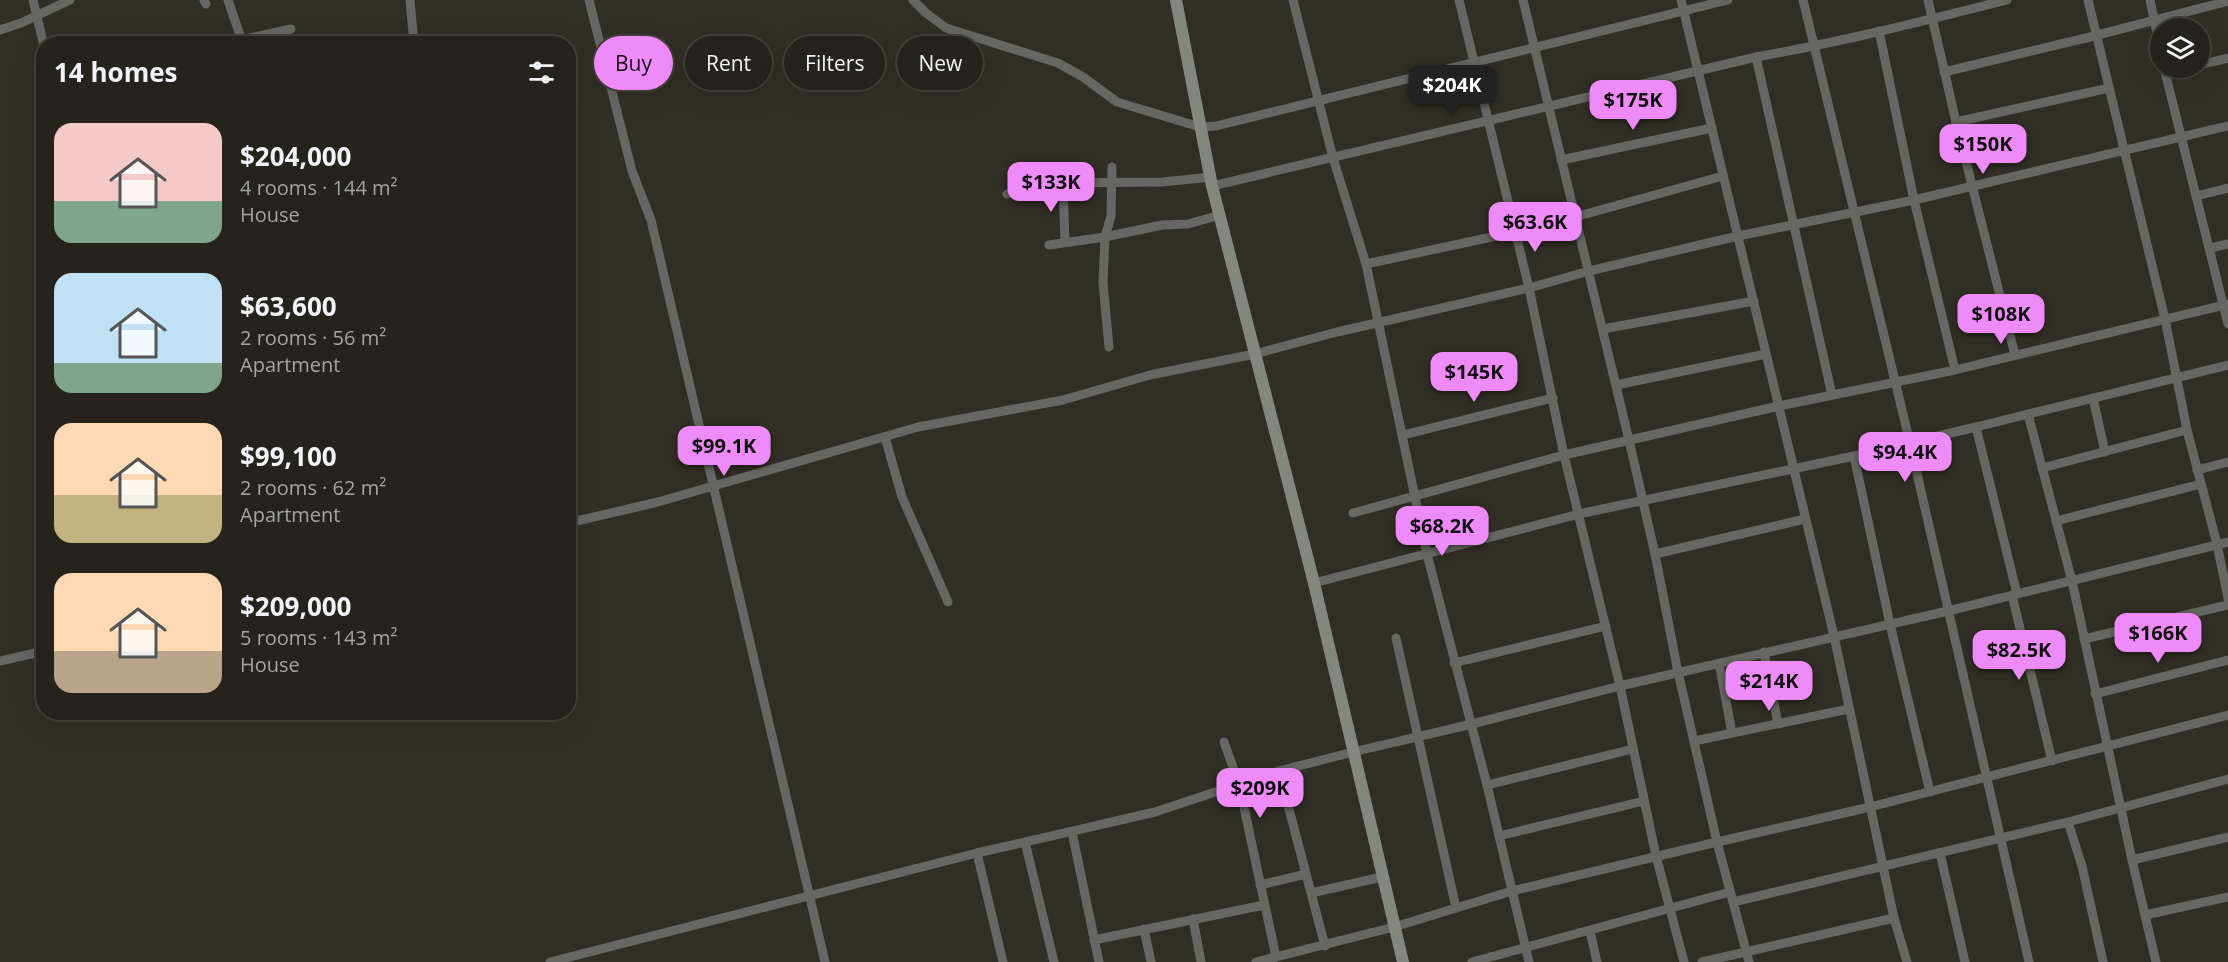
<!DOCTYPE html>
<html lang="en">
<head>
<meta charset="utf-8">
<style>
  :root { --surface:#25231c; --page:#312f29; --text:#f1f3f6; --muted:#a3a4a3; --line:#42403b; --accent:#ee8bf8 }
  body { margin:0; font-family:"Open Sans",sans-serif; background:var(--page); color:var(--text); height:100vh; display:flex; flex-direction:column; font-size:22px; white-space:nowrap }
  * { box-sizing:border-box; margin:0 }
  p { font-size:20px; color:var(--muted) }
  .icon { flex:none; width:33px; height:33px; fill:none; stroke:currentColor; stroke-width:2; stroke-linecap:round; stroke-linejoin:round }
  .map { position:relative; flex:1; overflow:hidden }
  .panel { position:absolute; left:36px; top:36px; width:540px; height:684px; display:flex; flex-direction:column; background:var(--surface); border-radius:24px; box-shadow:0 6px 24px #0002,0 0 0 2px var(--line) }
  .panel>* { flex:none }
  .guide { position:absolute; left:594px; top:36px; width:570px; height:54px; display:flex; gap:12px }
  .buttons { position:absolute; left:2150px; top:18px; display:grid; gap:12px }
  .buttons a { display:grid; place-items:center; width:60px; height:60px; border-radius:50%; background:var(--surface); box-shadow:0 6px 24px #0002,0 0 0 2px var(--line); font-size:30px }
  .price { position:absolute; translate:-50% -51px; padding:0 14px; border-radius:12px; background:var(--accent); color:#111; font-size:20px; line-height:39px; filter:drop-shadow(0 2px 3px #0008) }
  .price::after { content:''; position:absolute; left:50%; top:36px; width:18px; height:14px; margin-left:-9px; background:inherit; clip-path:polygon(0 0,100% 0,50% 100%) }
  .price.on { background:#222; color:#fff }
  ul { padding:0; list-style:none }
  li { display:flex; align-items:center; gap:18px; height:150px; padding:0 18px }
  li span { display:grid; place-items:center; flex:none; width:168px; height:120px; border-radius:18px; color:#555 }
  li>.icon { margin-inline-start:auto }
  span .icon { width:72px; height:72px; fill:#fffc; stroke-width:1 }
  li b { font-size:26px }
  h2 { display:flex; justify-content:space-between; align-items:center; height:72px; padding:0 18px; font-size:26px }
  .tag { padding:0 21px; border-radius:27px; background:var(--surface); box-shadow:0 6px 24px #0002,0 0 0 2px var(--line); font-size:21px; line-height:54px }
  .tag.on { background:var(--accent); color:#111 }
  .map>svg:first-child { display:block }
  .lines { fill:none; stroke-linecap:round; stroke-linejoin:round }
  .street { stroke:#666763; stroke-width:9 }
  .secondary { stroke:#84877f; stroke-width:12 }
</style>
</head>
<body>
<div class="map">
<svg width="2228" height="962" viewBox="0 0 2228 962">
  <rect width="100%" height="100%" fill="#312f25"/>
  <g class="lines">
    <g class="street">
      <path d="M 33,0 L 44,46"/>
      <path d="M 204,0 L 206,4"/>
      <path d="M 228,0 L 243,44"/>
      <path d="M 410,0 L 414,44"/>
      <path d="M 589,0 L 632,171 L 651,220 L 825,962"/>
      <path d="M 913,0 L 926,13 L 946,28 L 1058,63 L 1083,77 L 1117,102 L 1200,127 L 1216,126 L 1728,0"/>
      <path d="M 1293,0 L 1333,158 L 1366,264 L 1427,554 L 1487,785 L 1529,962"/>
      <path d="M 1459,0 L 1529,288 L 1564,455 L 1620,686 L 1656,856 L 1684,962"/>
      <path d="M 1523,0 L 1629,440 L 1655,554 L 1678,672 L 1717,842 L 1749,962"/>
      <path d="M 1681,0 L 1834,636 L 1894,918 L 1907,962"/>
      <path d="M 1803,0 L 1910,443 L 2029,962"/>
      <path d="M 1928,0 L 1956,122 L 2015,355"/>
      <path d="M 2088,0 L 2165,319 L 2187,430 L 2217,544 L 2228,598"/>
      <path d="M 2150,0 L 2160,48"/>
      <path d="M 0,30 L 21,23 L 70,0"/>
      <path d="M 1879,31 L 1914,200 L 1955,370"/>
      <path d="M 223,44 L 291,29"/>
      <path d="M 1756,57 L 1832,395"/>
      <path d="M 2199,65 L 2228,58"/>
      <path d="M 2164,68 L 2228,324"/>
      <path d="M 1944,72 L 2090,37 L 2228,1"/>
      <path d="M 2166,74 L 2191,68"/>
      <path d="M 1956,122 L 2109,88"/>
      <path d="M 1561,160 L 1712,128"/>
      <path d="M 1063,183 L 1065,242"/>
      <path d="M 1212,186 L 1756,57 C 1841,42 1924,21 2007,0"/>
      <path d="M 1007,194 L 1049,183 L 1162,182 L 1211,177"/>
      <path d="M 2196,196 L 2228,188"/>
      <path d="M 1575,217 L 1723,176"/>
      <path d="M 1049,245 L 1105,237 L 1162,225 L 1188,224 L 1220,215"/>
      <path d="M 2211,248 L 2228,244"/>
      <path d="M 1366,264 L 1515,232"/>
      <path d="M 1603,329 L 1754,301"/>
      <path d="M 1109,347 L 1103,283 L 1105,237 L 1111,216 L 1112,167"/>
      <path d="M 1616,385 L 1766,354"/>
      <path d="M 2093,398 L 2105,452"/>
      <path d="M 2028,414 L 2072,581 L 2132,860 L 2156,962"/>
      <path d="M 1403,435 L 1553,398"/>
      <path d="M 885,437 L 902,497 L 948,602"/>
      <path d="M 1854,456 L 1890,624 L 1930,792"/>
      <path d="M 2042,468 L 2187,430"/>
      <path d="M 2197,470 L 2228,462"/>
      <path d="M 1353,513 L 1564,455 L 1779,406 L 1955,370 L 2228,304"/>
      <path d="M 2056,521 L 2201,484"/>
      <path d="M 568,523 L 658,502 L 918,427 L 1063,400 L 1150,375 L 1255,354 L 1333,333 L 1529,288 L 1589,271 L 1738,236 L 1914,200 L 2228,126"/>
      <path d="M 1655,554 L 1805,519"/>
      <path d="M 1314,583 L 1579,514 L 1854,456 L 1976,427"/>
      <path d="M 2017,594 L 1976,427 L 2228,365"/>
      <path d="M 2012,595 L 2052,761"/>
      <path d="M 1396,638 L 1456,908"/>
      <path d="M 2084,639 L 2228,605"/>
      <path d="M 1764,652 L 1778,724"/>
      <path d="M 0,661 L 44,651"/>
      <path d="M 1454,663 L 1606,626"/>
      <path d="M 1719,663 L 1732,733"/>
      <path d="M 2095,694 L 2228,660"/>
      <path d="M 1694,741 L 1849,709"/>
      <path d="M 1224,742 L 1239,784 L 1276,957"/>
      <path d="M 1279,771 L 1325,946"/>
      <path d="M 1487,785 L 1633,749"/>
      <path d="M 2068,822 L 2082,866 L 2103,962"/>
      <path d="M 1072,832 L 1099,962"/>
      <path d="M 1499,836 L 1644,801"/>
      <path d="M 1025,842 L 1054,962"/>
      <path d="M 977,853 L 1003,962"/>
      <path d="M 1940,853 L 1965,962"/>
      <path d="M 2132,860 L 2228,837"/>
      <path d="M 1260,885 L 1306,874"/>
      <path d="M 1311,893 L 1382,877"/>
      <path d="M 1733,902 L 2068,822 L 2228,779"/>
      <path d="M 2145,915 L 2228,897"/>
      <path d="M 1193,919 L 1201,962"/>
      <path d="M 1144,929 L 1151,962"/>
      <path d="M 1590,931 L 1597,962"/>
      <path d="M 1094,940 L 1264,905"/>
      <path d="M 550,962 L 977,853 L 1155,812 L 1279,771 L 1353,752 L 1472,724 L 1620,686 L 1948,611 L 2228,542"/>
      <path d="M 1256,962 L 1394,927 L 1512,891 L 1717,842 L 1870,807 L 2228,715"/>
      <path d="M 1472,962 L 1730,892"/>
      <path d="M 1702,962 L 1894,918"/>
    </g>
    <path class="secondary" d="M 1176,0 L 1212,186 L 1314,583 L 1403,962"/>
  </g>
</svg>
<div class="buttons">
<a><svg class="icon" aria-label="layers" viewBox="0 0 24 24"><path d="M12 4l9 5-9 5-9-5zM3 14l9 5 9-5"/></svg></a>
</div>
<b class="price on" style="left:1452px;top:116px">$204K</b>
<b class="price" style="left:1633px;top:131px">$175K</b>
<b class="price" style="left:1983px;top:175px">$150K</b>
<b class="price" style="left:1051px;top:213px">$133K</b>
<b class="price" style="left:1535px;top:253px">$63.6K</b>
<b class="price" style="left:2001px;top:345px">$108K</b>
<b class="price" style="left:1474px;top:403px">$145K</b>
<b class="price" style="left:724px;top:477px">$99.1K</b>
<b class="price" style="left:1905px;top:483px">$94.4K</b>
<b class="price" style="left:1442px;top:557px">$68.2K</b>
<b class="price" style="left:2158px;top:664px">$166K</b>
<b class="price" style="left:2019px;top:681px">$82.5K</b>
<b class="price" style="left:1769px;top:712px">$214K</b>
<b class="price" style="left:1260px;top:819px">$209K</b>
<div class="guide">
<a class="tag on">Buy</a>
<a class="tag">Rent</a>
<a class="tag">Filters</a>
<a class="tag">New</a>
</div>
<section class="panel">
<h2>14 homes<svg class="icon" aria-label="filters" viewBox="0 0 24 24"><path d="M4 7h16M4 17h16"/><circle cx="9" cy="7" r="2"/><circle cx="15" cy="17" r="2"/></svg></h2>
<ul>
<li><span style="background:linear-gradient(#f6c9c9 65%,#7fa58c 0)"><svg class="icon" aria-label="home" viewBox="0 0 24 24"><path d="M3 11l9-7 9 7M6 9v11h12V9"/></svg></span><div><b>$204,000</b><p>4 rooms · 144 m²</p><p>House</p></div></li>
<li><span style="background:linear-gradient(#bfe0f5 75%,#7fa58c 0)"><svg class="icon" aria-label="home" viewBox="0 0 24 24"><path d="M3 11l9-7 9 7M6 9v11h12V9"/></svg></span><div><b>$63,600</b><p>2 rooms · 56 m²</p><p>Apartment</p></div></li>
<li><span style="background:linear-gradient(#ffd9b3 60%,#c2b280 0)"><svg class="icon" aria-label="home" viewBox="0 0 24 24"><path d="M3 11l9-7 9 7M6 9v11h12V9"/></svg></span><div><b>$99,100</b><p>2 rooms · 62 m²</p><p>Apartment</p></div></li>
<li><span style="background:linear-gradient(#ffd9b3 65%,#b9a48a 0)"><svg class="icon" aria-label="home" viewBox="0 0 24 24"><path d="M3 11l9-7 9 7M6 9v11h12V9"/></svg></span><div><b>$209,000</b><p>5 rooms · 143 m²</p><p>House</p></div></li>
</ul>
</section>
</div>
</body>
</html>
